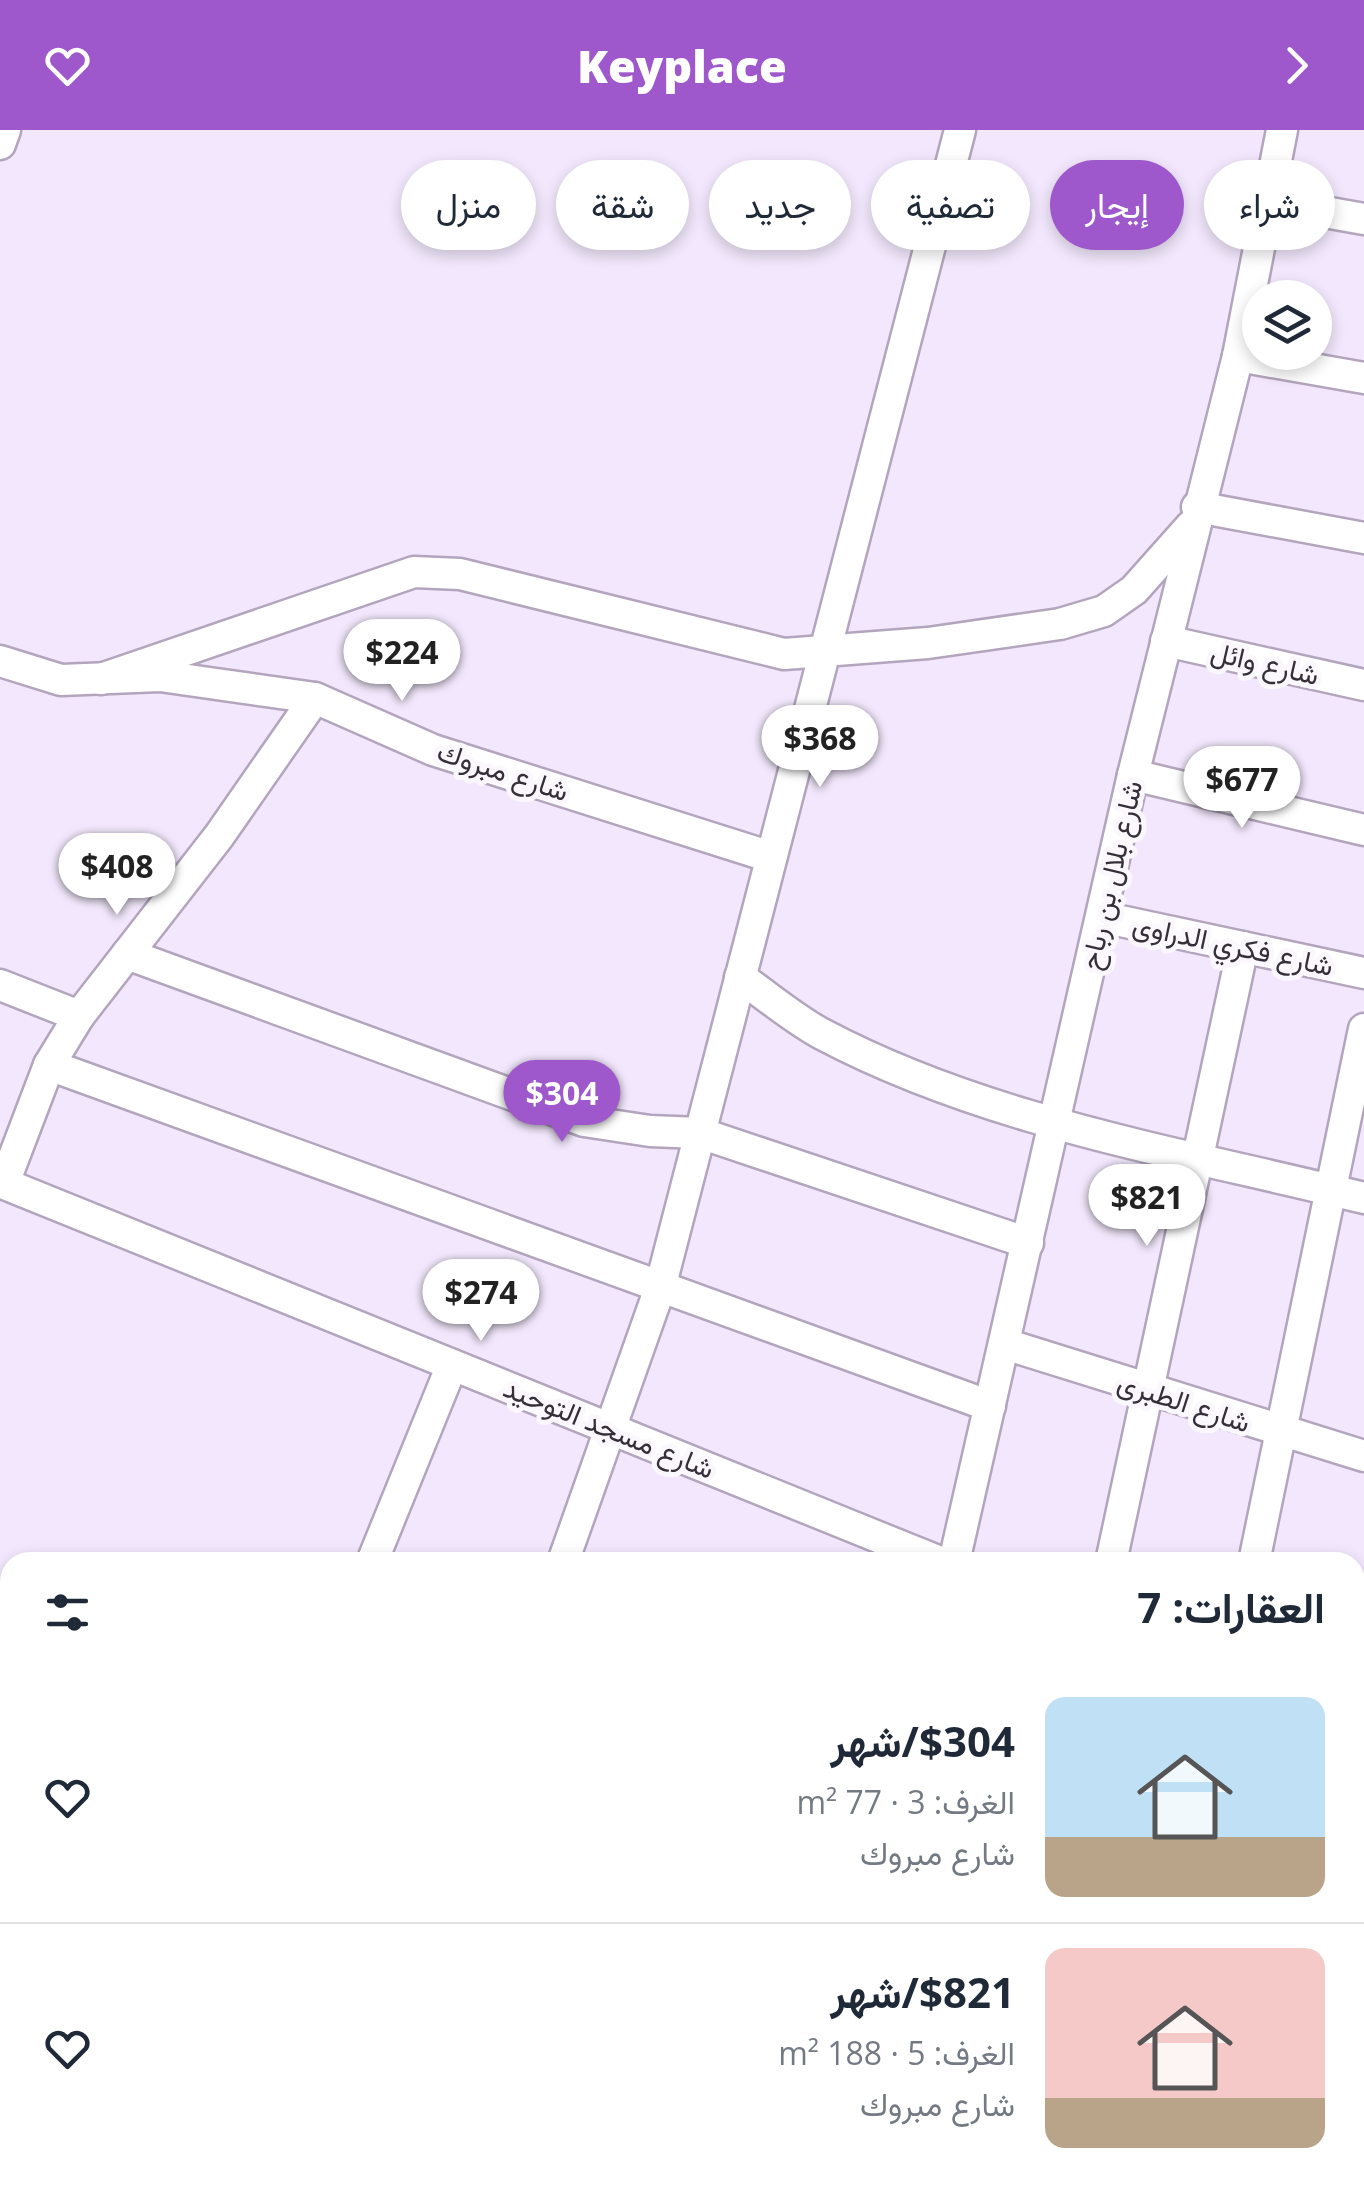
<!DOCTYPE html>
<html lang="ar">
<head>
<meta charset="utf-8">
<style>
  :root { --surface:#fff; --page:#f6f6f7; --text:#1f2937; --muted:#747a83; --line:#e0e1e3; --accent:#9e58cc }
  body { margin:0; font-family:"Open Sans",Vazirmatn,sans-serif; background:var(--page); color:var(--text); direction:rtl; height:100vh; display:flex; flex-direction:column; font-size:38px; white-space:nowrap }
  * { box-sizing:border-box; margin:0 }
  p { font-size:32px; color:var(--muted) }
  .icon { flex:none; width:55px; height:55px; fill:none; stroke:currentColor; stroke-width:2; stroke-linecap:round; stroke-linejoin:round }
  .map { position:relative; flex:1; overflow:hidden; direction:ltr }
  .details { position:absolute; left:0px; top:1422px; width:1365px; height:642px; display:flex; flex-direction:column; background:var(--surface); border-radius:30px 30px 0 0; box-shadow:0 5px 15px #0003; direction:rtl }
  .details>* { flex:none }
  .hud { position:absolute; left:30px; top:30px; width:1305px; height:90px; direction:rtl; display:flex; gap:20px }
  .buttons { position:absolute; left:1242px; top:150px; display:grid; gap:20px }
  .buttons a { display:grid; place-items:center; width:90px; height:90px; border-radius:50%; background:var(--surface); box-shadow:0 5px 15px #0003; font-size:50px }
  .price { position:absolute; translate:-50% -85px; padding:0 22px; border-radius:35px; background:#fff; color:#222; font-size:32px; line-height:65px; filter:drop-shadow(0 2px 5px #0008) }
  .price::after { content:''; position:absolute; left:50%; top:60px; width:30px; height:22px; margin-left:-15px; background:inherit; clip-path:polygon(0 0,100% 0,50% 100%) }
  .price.on { background:var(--accent); color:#fff }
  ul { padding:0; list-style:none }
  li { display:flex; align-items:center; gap:30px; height:250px; padding:0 40px }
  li+li { border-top:2px solid var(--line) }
  li span { display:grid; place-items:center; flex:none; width:280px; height:200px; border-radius:20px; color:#555 }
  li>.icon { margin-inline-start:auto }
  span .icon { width:120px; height:120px; fill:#fffc; stroke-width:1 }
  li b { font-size:42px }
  h2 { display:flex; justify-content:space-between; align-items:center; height:120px; padding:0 40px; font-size:42px }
  .tag { padding:0 35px; border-radius:45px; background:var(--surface); box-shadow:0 5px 15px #0003; font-size:35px; line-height:90px }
  .tag.on { background:var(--accent); color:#fff }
  header { display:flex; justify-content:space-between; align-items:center; height:130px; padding:0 40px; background:var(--accent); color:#fff; font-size:45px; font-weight:800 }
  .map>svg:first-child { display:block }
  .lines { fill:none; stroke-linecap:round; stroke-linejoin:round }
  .minor-casing { stroke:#b3a5bd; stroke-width:35 }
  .minor { stroke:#fff; stroke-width:30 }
  .labels { text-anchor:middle; stroke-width:10; stroke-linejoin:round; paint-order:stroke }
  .street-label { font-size:28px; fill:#352f39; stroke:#fbf8fd }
</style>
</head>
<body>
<header><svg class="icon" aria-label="forward" viewBox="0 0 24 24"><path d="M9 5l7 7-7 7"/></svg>Keyplace<svg class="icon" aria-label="heart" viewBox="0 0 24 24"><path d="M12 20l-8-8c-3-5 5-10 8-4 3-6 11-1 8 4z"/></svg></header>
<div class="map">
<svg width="1364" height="2064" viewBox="0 0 1364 2064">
  <rect width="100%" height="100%" fill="#f2e7fc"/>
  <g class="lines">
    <defs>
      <g id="minor">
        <path d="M 0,14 L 5,0"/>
        <path d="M 1268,72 L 1364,89"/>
        <path d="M 1238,226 L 1364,248"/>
        <path d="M 1197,377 L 1364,408"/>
        <path d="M 1166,511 L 1364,555"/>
        <path d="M 0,531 L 61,550 L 160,546 L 315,568 L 433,620 L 771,727"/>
        <path d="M 101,549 L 414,442 L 460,444 L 784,524 L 928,513 L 1060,494 L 1104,481 L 1134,460 L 1191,396"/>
        <path d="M 1133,645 L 1364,700"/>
        <path d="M 1102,787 L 1364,843"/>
        <path d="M 127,824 L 584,991 L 650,1001 L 700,1003 L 1028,1113"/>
        <path d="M 740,847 C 767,866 794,889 822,904 C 988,992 1183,1023 1364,1068"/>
        <path d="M 0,855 L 79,886"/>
        <path d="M 49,935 L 990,1276"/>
        <path d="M 0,1052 L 940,1432"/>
        <path d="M 4,1053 L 49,935 L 79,886 L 219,706 L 315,568"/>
        <path d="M 1005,1214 L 1364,1326"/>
        <path d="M 372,1432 L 452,1235"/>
        <path d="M 563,1432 L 660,1158 L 960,0"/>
        <path d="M 954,1432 L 1133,645 L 1238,226 L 1282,0"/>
        <path d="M 1111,1432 L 1243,817"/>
        <path d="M 1254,1432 L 1364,899"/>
        <path d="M 1355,1600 L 1364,1604"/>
        <path d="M 1355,1819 L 1364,1822"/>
        <path d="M 0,2011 L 10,1988"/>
        <path d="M 1355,2015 L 1364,2017"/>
        <path d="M 937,2055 L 957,2064"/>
        <path d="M 120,2064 L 124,2055"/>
        <path d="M 339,2064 L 342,2055"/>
        <path d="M 536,2064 L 540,2055"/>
        <path d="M 693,2064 L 697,2055"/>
        <path d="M 817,2064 L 821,2055"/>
      </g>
    </defs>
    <use href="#minor" class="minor-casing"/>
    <use href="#minor" class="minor"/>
  </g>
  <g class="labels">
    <g class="street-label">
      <text transform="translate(1265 533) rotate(13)" y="10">شارع وائل</text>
      <text transform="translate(503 641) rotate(18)" y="10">شارع مبروك</text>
      <text transform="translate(1111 745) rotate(-77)" y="10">شارع بلال بن رباح</text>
      <text transform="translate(1233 815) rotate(12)" y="10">شارع فكري الدراوى</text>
      <text transform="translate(1184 1272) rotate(18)" y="10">شارع الطبرى</text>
      <text transform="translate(609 1298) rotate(22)" y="10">شارع مسجد التوحيد</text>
    </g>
  </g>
</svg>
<div class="buttons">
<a><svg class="icon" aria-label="layers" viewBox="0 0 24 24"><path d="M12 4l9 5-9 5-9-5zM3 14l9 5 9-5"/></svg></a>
</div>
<b class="price" style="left:402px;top:574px">$224</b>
<b class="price" style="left:820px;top:660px">$368</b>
<b class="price" style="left:1242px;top:701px">$677</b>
<b class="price" style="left:117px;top:788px">$408</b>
<b class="price on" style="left:562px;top:1015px">$304</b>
<b class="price" style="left:1147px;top:1119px">$821</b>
<b class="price" style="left:481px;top:1214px">$274</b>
<div class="hud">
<a class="tag">شراء</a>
<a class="tag on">إيجار</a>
<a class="tag">تصفية</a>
<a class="tag">جديد</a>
<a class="tag">شقة</a>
<a class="tag">منزل</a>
</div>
<section class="details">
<h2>العقارات: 7<svg class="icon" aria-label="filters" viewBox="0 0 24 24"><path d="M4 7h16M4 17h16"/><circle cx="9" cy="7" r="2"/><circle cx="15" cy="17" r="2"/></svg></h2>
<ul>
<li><span style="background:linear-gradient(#bfe0f5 70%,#b9a48a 0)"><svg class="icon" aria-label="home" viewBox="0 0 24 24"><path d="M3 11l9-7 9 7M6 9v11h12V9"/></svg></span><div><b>$304/شهر</b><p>الغرف: 3 · 77 m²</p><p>شارع مبروك</p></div><svg class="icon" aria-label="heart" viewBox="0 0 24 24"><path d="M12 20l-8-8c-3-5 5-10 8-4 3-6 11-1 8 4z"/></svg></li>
<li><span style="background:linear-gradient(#f6c9c9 75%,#b9a48a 0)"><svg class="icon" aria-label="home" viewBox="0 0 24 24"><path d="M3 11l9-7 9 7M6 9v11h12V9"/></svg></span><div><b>$821/شهر</b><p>الغرف: 5 · 188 m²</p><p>شارع مبروك</p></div><svg class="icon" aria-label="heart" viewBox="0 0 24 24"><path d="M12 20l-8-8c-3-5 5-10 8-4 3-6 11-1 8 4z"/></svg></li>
</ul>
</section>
</div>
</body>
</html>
